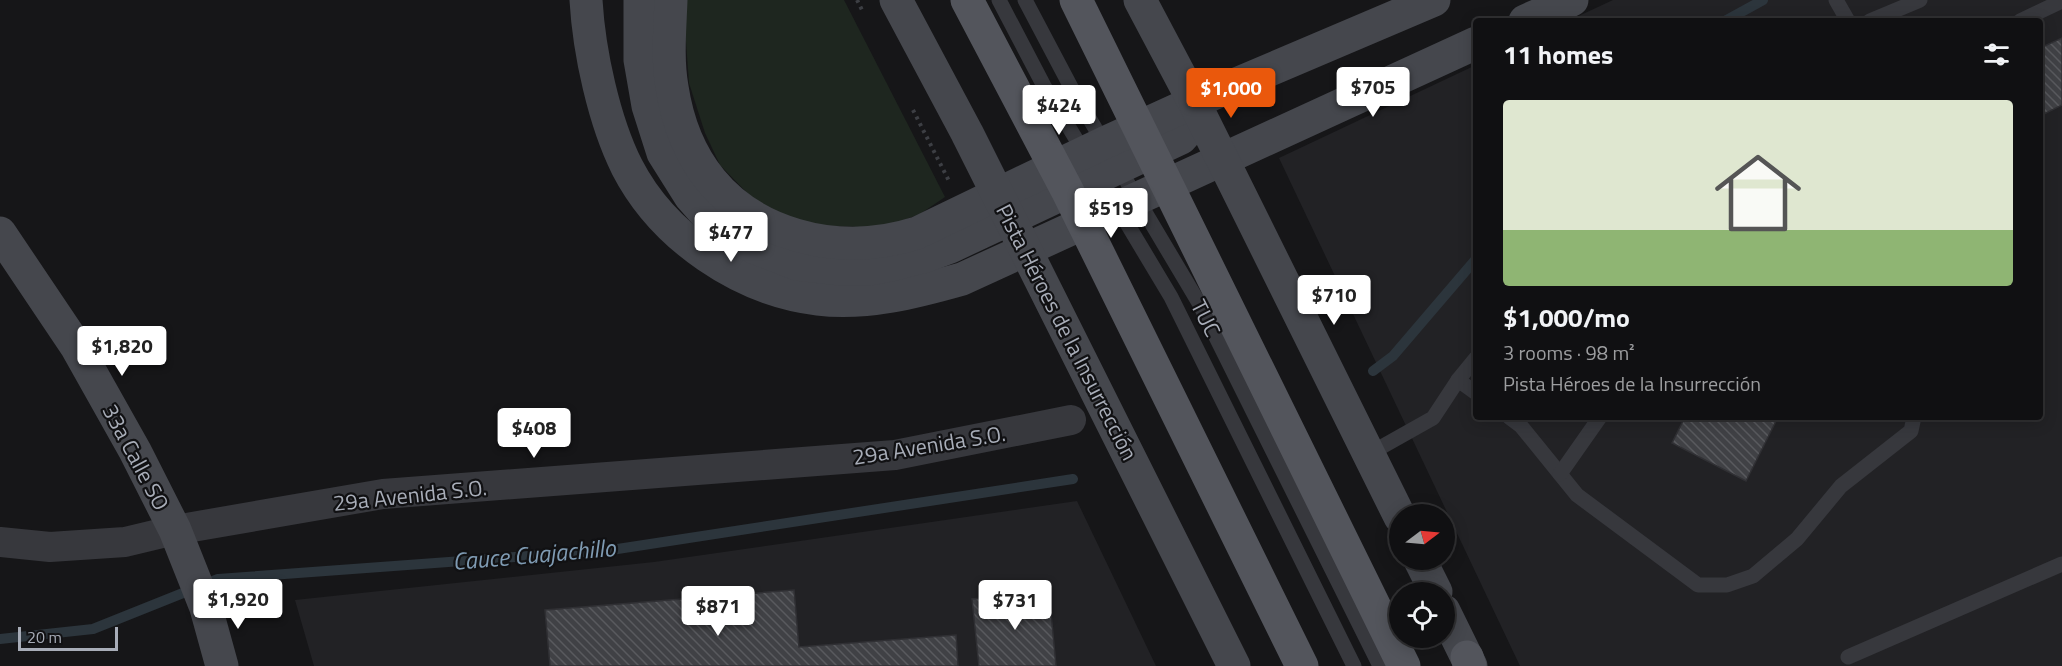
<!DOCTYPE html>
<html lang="en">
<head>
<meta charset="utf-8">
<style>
  :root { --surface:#101012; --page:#1e1e20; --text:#f1f3f6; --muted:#9c9d9f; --line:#303032; --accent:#ea580c }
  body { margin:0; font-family:"Titillium Web",sans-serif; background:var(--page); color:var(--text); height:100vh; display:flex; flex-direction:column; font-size:22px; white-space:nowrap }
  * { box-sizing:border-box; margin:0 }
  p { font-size:20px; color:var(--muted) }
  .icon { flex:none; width:33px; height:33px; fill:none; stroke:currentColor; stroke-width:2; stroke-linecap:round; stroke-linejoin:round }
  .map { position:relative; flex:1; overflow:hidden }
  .side { position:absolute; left:1473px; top:18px; width:570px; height:402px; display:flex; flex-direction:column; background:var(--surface); border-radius:6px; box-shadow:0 3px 15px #0003,0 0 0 2px var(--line) }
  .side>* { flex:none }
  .needle { width:39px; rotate:74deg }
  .tools { position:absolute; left:1389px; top:504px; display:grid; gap:12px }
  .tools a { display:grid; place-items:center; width:66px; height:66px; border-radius:50%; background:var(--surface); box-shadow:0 3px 15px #0003,0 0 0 2px var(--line); font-size:30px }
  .scale { position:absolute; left:18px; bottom:15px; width:100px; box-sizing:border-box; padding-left:6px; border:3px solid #a8adb8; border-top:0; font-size:16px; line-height:21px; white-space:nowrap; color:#a8adb8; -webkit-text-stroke:4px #111113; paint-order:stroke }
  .price { position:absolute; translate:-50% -51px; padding:0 14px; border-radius:6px; background:#fff; color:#222; font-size:20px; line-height:39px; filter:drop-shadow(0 2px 3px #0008) }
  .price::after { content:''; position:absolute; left:50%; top:36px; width:18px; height:14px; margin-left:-9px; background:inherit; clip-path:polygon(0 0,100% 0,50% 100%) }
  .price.active { background:var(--accent); color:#fff }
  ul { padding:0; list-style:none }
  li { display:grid; align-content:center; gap:12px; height:318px; padding:0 30px }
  li span { display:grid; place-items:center; height:186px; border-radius:6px; color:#555 }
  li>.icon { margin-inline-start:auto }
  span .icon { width:108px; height:108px; fill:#fffc; stroke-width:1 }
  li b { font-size:26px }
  h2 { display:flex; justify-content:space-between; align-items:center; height:72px; padding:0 30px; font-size:26px }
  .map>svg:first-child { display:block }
  .built { fill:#222225 }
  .green { fill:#1e261f }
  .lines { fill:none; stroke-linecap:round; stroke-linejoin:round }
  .stream { stroke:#2c353c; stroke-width:10 }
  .building { fill:url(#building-back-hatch); stroke:#303034; stroke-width:1.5 }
  .path { stroke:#3d3f44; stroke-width:4; stroke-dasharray:3 4.5; stroke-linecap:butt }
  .lane { stroke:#37383d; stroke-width:15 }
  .street { stroke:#37383d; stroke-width:30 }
  .secondary { stroke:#45474d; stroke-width:33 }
  .primary { stroke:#53555c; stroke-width:33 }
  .labels { text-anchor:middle; stroke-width:4.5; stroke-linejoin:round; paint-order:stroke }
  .street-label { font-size:22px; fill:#a8adb8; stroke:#111113 }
  .water-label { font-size:24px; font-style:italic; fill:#7f9bb3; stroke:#111113 }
</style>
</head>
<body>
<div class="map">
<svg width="2062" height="666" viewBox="0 0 2062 666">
  <defs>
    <pattern id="building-back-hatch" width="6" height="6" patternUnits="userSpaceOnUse" patternTransform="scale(1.5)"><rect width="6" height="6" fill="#404145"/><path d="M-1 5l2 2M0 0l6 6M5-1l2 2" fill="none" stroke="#595a5e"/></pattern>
  </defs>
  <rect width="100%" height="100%" fill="#161618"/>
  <g class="built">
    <path d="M 1613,0 L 2062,0 L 2062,666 L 1520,666 L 1279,158 L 1476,65 L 1476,417 L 2040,417 L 2040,21 L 1568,21 Z"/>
    <path d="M 1077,501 L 1156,666 L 314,666 L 295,600 L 654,562 Z"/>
  </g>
  <path class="green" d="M 686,0 L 844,0 L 945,197 L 920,214 L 893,224 L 860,227 L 810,225 L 775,212 L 753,199 L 720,165 L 705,133 L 689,83 L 685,28 Z"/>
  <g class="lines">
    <g class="stream">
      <path d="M 1725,21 L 1763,0"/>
      <path d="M 1373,371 L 1393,356 L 1476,259"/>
      <path d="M 0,639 L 93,629 L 218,579 L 611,550 L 1073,479"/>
    </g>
  </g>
  <g class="building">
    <path d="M 2062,38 L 2062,105 L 2040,116 L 2040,48 Z"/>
    <path d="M 1685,417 L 1778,417 L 1746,481 L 1672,443 Z"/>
    <path d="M 794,590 L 799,647 L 956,635 L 958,666 L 550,666 L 545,610 Z"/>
    <path d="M 1049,592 L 1056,666 L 979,666 L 972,599 Z"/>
  </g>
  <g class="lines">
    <g class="path">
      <path d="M 857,0 L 862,10"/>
      <path d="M 913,110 L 949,181"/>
    </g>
    <g class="lane">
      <path d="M 999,0 L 1044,86 L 1085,154"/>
      <path d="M 1025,0 L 1073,91 L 1199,303 L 1380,666"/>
      <path d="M 1836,0 L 1848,21"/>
      <path d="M 1870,21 L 1920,0"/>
      <path d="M 2020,21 L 2062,1"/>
      <path d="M 1098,175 L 1171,297 L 1354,666"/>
      <path d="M 1458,380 L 1476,393"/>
      <path d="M 1509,417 L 1521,426 L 1577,495 L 1698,585 L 1727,585 L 1753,576 L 1797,539 L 1841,486 L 1911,431 L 1914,417"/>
      <path d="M 1369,454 L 1433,418 L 1458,380 L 1476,358"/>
      <path d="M 1560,474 L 1600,417"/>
      <path d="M 1848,657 L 2062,564"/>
    </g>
    <path class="street" d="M 0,542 L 50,547 L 125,542 L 175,530 L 383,494 L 895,455 L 1071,420"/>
    <g class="secondary">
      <path d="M 586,0 C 589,52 604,121 627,167 C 663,237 741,290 818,299 C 866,305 916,292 962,279 L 1476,43"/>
      <path d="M 640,0 L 640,60 L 648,106 L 663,153 L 690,196 L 705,213 L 730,234 L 755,248 L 797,264 L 840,269 L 870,269 L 895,264 L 926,256 L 950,247 L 1181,138 C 1193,126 1195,118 1194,102"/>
      <path d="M 671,0 C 670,28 667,59 672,87 C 683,160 724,214 796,235 C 837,247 876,246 917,233 L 1104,143 L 1194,102 L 1434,0"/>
      <path d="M 896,0 L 967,133 L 1234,666"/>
      <path d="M 1140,0 L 1194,102 L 1400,517"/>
      <path d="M 1525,21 L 1572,0"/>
      <path d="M 0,233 L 76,346 L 135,451 L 175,530 L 206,608 L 222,666"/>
      <path d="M 1420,560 L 1436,592"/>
      <path d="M 1444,611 L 1471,666"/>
    </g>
    <g class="primary">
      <path d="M 967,0 L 1067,190 L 1302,666"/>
      <path d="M 1076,0 L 1404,666"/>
      <path d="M 1467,657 L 1470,666"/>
    </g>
  </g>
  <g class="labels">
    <g class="street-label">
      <text transform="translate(1206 318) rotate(63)" y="8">TUC</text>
      <text transform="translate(1067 332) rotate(63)" y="8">Pista Héroes de la Insurrección</text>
      <text transform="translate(929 445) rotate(-9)" y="8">29a Avenida S.O.</text>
      <text transform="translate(136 457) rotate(62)" y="8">33a Calle SO</text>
      <text transform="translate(410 495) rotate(-6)" y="8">29a Avenida S.O.</text>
    </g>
    <g class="water-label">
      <text transform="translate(534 555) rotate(-5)" y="8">Cauce Cuajachillo</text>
    </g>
  </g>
</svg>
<div class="tools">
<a><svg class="needle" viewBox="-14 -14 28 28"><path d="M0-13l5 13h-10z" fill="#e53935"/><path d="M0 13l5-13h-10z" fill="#9c9d9f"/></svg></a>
<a><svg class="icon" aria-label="locate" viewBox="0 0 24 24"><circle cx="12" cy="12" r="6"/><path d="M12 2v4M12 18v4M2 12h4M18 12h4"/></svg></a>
</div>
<div class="scale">20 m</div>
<b class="price" style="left:1373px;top:118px">$705</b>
<b class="price active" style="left:1231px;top:119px">$1,000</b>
<b class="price" style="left:1059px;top:136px">$424</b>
<b class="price" style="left:1111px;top:239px">$519</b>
<b class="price" style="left:731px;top:263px">$477</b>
<b class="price" style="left:1334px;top:326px">$710</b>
<b class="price" style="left:122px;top:377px">$1,820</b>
<b class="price" style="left:534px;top:459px">$408</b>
<b class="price" style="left:238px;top:630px">$1,920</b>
<b class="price" style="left:1015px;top:631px">$731</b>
<b class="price" style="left:718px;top:637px">$871</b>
<section class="side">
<h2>11 homes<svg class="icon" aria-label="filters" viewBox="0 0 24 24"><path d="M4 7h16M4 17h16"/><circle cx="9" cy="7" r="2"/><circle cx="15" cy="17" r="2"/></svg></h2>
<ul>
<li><span style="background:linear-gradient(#dfe7d0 70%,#8fb573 0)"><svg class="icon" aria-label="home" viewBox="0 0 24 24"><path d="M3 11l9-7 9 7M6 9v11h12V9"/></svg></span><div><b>$1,000/mo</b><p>3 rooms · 98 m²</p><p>Pista Héroes de la Insurrección</p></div></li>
</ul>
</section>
</div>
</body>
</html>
